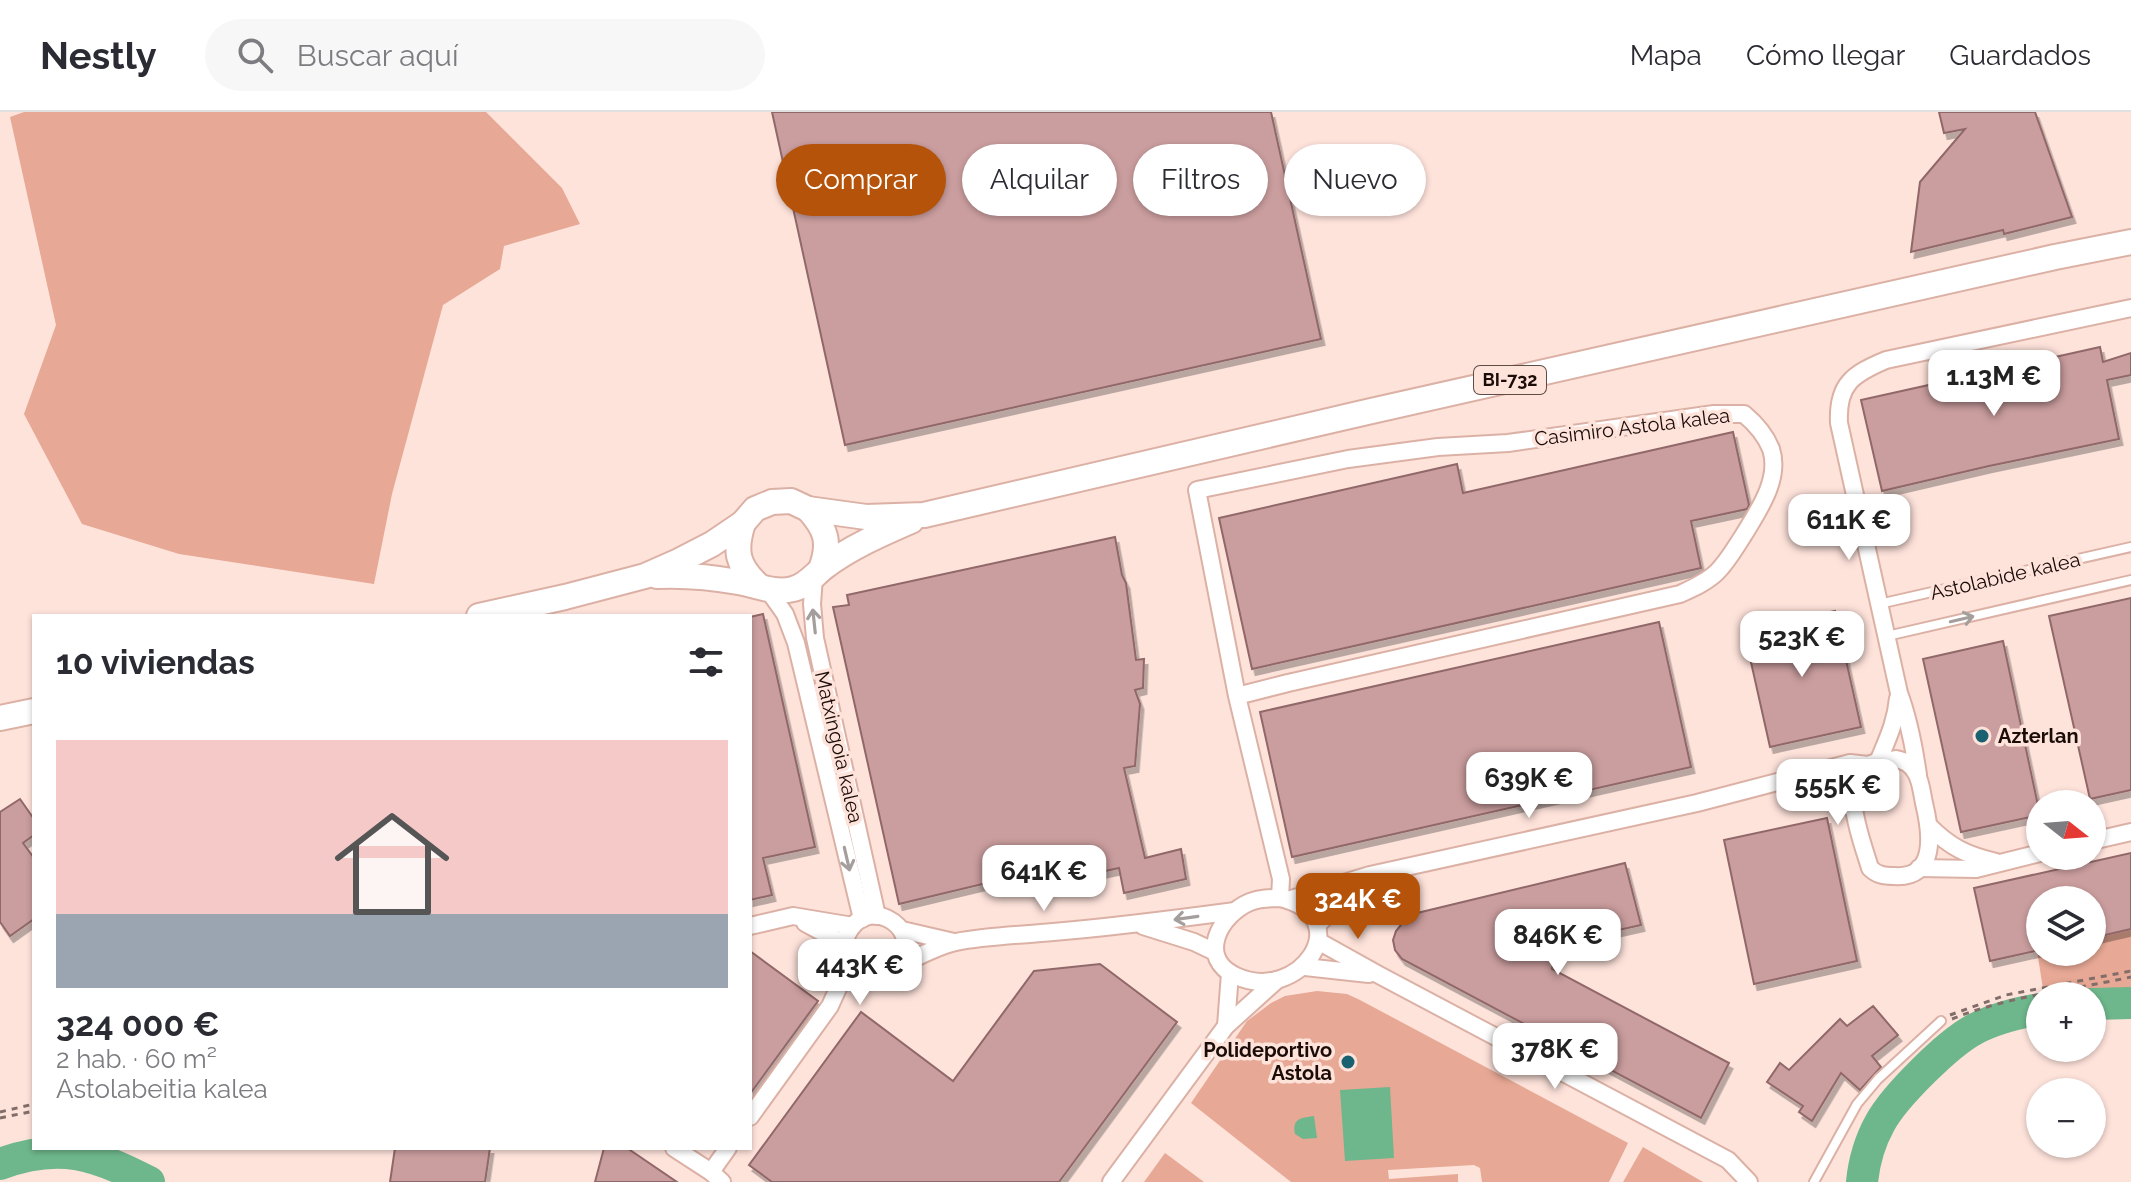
<!DOCTYPE html>
<html lang="es">
<head>
<meta charset="utf-8">
<style>
  :root { --surface:#fff; --page:#f7f7f7; --text:#2b2b33; --muted:#7c7c81; --line:#e1e1e2; --accent:#b45309 }
  body { margin:0; font-family:Raleway,sans-serif; background:var(--page); color:var(--text); height:100vh; display:flex; flex-direction:column; font-size:30px; white-space:nowrap }
  * { box-sizing:border-box; margin:0 }
  p { font-size:26px; color:var(--muted) }
  .icon { flex:none; width:44px; height:44px; fill:none; stroke:currentColor; stroke-width:2; stroke-linecap:round; stroke-linejoin:round }
  .map { position:relative; flex:1; overflow:hidden }
  .sheet { position:absolute; left:32px; top:502px; width:720px; height:536px; display:flex; flex-direction:column; background:var(--surface); border-radius:0px; box-shadow:0 2px 6px #0004 }
  .sheet>* { flex:none }
  .top-card { position:absolute; left:776px; top:32px; width:760px; height:72px; display:flex; gap:16px }
  .needle { width:52px; rotate:107deg }
  .fabs { position:absolute; left:2026px; top:678px; display:grid; gap:16px }
  .fabs a { display:grid; place-items:center; width:80px; height:80px; border-radius:50%; background:var(--surface); box-shadow:0 2px 6px #0004; font-size:40px }
  .price { position:absolute; translate:-50% -68px; padding:0 18px; border-radius:16px; background:#fff; color:#222; font-size:26px; line-height:52px; filter:drop-shadow(0 2px 4px #0008) }
  .price::after { content:''; position:absolute; left:50%; top:48px; width:24px; height:18px; margin-left:-12px; background:inherit; clip-path:polygon(0 0,100% 0,50% 100%) }
  .price.selected { background:var(--accent); color:#fff }
  ul { padding:0; list-style:none }
  li { display:grid; align-content:center; gap:16px; height:424px; padding:0 24px }
  li+li { border-top:2px solid var(--line) }
  li span { display:grid; place-items:center; height:248px; border-radius:0px; color:#555 }
  li>.icon { margin-inline-start:auto }
  span .icon { width:144px; height:144px; fill:#fffc; stroke-width:1 }
  li b { font-size:34px }
  h2 { display:flex; justify-content:space-between; align-items:center; height:96px; padding:0 24px; font-size:34px }
  .pill { padding:0 28px; border-radius:36px; background:var(--surface); box-shadow:0 2px 6px #0004; font-size:28px; line-height:72px }
  .pill.selected { background:var(--accent); color:#fff }
  header { display:flex; align-items:center; gap:48px; box-sizing:border-box; height:112px; padding:0 40px; background:var(--surface); border-bottom:2px solid var(--line) }
  header strong { font-size:38px }
  nav { display:flex; gap:44px; margin-inline-start:auto; font-size:28px }
  .search { width:560px; height:72px; background:var(--page); display:flex; align-items:center; gap:20px; box-sizing:border-box; padding:0 28px; border-radius:44px; color:var(--muted); font-size:30px }
  .map>svg:first-child { display:block }
  .green { fill:#e7a895 }
  .water { fill:#6eb78c }
  .lines { fill:none; stroke-linecap:round; stroke-linejoin:round }
  .river { stroke:#6eb78c; stroke-width:32 }
  .building { fill:#ca9d9e; stroke:#916869; stroke-width:2; filter:url(#shadow) }
  .service-casing { stroke:#dcb1a5; stroke-width:12 }
  .minor-casing { stroke:#dcb1a5; stroke-width:20 }
  .primary-casing { stroke:#dcb1a5; stroke-width:28 }
  .path { stroke:#826d68; stroke-width:3; stroke-dasharray:6 6; stroke-linecap:butt }
  .service { stroke:#fff; stroke-width:8 }
  .minor { stroke:#fff; stroke-width:16 }
  .primary { stroke:#fff; stroke-width:24 }
  .oneway { stroke:#a49e9c }
  .poi-dot { fill:#196071; stroke:#fee3db; stroke-width:3 }
  .labels { text-anchor:middle; stroke-width:7; stroke-linejoin:round; paint-order:stroke }
  .shield { fill:#fee3db; stroke:#5f4c47; stroke-width:2 }
  .shield-label { font-size:18px; font-weight:bold; fill:#1b0c08 }
  .street-label { font-size:20px; fill:#1b0c08; stroke:#fee3db }
  .poi-label { font-size:20px; font-weight:bold; fill:#1b0c08; stroke:#fee3db; text-anchor:start }
</style>
</head>
<body>
<header>
<strong>Nestly</strong>
<div class="search"><svg class="icon" aria-label="search" viewBox="0 0 24 24"><circle cx="10" cy="10" r="6"/><path d="M15 15l6 6"/></svg>Buscar aquí</div>
<nav><a>Mapa</a><a>Cómo llegar</a><a>Guardados</a></nav>
</header>
<div class="map">
<svg width="2131" height="1070" viewBox="0 0 2131 1070">
  <defs>
    <filter id="shadow"><feDropShadow dx="3.5" dy="6" stdDeviation="0" flood-color="#0004"/></filter>
  </defs>
  <rect width="100%" height="100%" fill="#fee3db"/>
  <g class="green">
    <path d="M 24,0 L 486,0 L 562,76 L 580,112 L 504,134 L 500,157 L 443,193 L 392,382 L 374,472 L 179,442 L 82,412 L 24,302 L 56,213 L 10,5 Z"/>
    <path d="M 2131,817 L 2131,876 L 2073,884 L 2044,884 L 2037,838 L 2040,838 L 2040,840 L 2092,840 L 2092,826 Z"/>
    <path d="M 1317,879 L 1347,882 L 1360,888 L 1628,1031 L 1609,1070 L 1482,1070 L 1480,1056 L 1474,1053 L 1388,1058 L 1389,1067 L 1458,1062 L 1458,1070 L 1291,1070 L 1191,991 L 1247,909 L 1271,891 L 1285,884 Z"/>
    <path d="M 1643,1035 L 1703,1070 L 1704,1070 L 1623,1070 Z"/>
    <path d="M 1165,1041 L 1204,1070 L 1144,1070 Z"/>
  </g>
  <g class="water">
    <path d="M 1390,975 L 1394,1046 L 1345,1049 L 1340,978 Z"/>
    <path d="M 1314,1004 L 1317,1026 L 1303,1027 L 1295,1022 C 1292,1006 1301,1006 1314,1004 Z"/>
  </g>
  <g class="lines">
    <g class="river">
      <path d="M 2092,892 L 2131,891"/>
      <path d="M 0,1052 C 59,1030 95,1042 149,1070"/>
      <path d="M 1862,1070 C 1864,1050 1870,1029 1880,1011 C 1894,985 1948,931 1975,917 C 1995,906 2018,901 2040,897"/>
    </g>
  </g>
  <g class="building">
    <path d="M 772,0 L 1271,0 L 1321,227 L 845,333 Z"/>
    <path d="M 1939,0 L 2035,0 L 2072,105 L 2004,122 L 2003,118 L 1911,140 L 1920,70 L 1965,17 L 1944,21 Z"/>
    <path d="M 2100,235 L 2103,250 L 2131,241 L 2131,263 L 2107,268 L 2119,327 L 1989,354 L 1882,379 L 1861,288 Z"/>
    <path d="M 1733,320 L 1749,393 L 1747,397 L 1691,409 L 1701,456 L 1252,557 L 1219,406 L 1457,352 L 1463,381 Z"/>
    <path d="M 1115,425 L 1122,463 L 1126,471 L 1136,548 L 1144,547 L 1143,576 L 1135,578 L 1140,592 L 1135,654 L 1124,656 L 1145,746 L 1181,737 L 1186,767 L 1124,781 L 1119,756 L 1034,775 L 1033,760 L 899,792 L 833,495 L 849,493 L 847,483 Z"/>
    <path d="M 2131,486 L 2131,678 L 2090,687 L 2049,504 Z"/>
    <path d="M 1835,499 L 1861,615 L 1770,635 L 1744,519 Z"/>
    <path d="M 763,502 L 815,735 L 763,746 L 772,783 L 750,788 L 750,505 Z"/>
    <path d="M 1659,510 L 1691,655 L 1292,745 L 1260,600 Z"/>
    <path d="M 2003,529 L 2040,703 L 1961,720 L 1923,547 Z"/>
    <path d="M 20,687 L 34,707 L 34,723 L 23,731 L 34,746 L 34,807 L 10,824 L 0,810 L 0,700 Z"/>
    <path d="M 1827,706 L 1857,849 L 1754,872 L 1724,728 Z"/>
    <path d="M 2131,741 L 2131,817 L 2092,826 L 2092,788 L 2040,788 L 2040,838 L 1990,849 L 1974,776 Z"/>
    <path d="M 1625,751 L 1641,813 L 1556,832 L 1552,857 L 1729,951 L 1701,1006 L 1402,847 L 1395,838 L 1393,828 L 1396,819 L 1409,803 Z"/>
    <path d="M 750,839 L 818,889 L 750,982 Z"/>
    <path d="M 1100,852 L 1177,910 L 1059,1070 L 772,1070 L 749,1053 L 861,900 L 953,969 L 1034,859 Z"/>
    <path d="M 1873,894 L 1898,923 L 1872,944 L 1881,955 L 1860,978 L 1841,961 L 1812,1009 L 1799,1000 L 1803,994 L 1767,970 L 1780,951 L 1789,958 L 1840,907 L 1847,914 Z"/>
    <path d="M 395,1036 L 490,1036 L 485,1070 L 390,1070 Z"/>
    <path d="M 604,1036 L 627,1036 L 677,1070 L 595,1070 Z"/>
  </g>
  <g class="lines">
    <defs>
      <g id="service">
        <path d="M 1879,492 L 2131,435"/>
        <path d="M 1887,524 L 2131,468"/>
        <path d="M 1814,1070 L 1857,992 L 1878,967 L 1941,909"/>
      </g>
      <g id="minor">
        <path d="M 814,465 L 812,492 L 815,526 L 877,804"/>
        <path d="M 768,478 L 785,502 L 796,531 L 862,807"/>
        <path d="M 1237,584 L 1288,571 L 1680,482 C 1693,476 1707,470 1717,460 C 1728,449 1735,436 1743,424 C 1758,399 1781,367 1771,337 C 1765,322 1756,312 1744,302 L 1714,302 L 1508,331 L 1438,335 L 1348,347 L 1197,378 L 1237,584 L 1281,767 L 1280,786"/>
        <path d="M 1896,647 C 1905,649 1911,652 1916,661 C 1921,669 1922,682 1924,691 C 1931,720 1938,767 1894,764 C 1884,764 1877,763 1870,756 C 1863,732 1839,673 1865,655 C 1873,649 1886,649 1896,647 Z"/>
        <path d="M 1878,650 C 1887,628 1896,610 1898,586"/>
        <path d="M 1918,663 C 1914,635 1909,608 1899,581 L 1839,311 C 1837,272 1853,262 1886,248 L 2131,196"/>
        <path d="M 1787,669 C 1817,675 1831,677 1854,698"/>
        <path d="M 1929,714 C 1951,736 1967,743 1996,750"/>
        <path d="M 2092,729 L 2131,720"/>
        <path d="M 1919,756 L 1976,757 L 2040,741"/>
        <path d="M 1280,786 C 1360,805 1299,893 1236,864 C 1197,846 1219,803 1250,790 C 1260,786 1270,786 1280,786 Z"/>
        <path d="M 1288,788 L 1370,763 L 1697,691 L 1850,651 L 1868,653"/>
        <path d="M 805,811 L 844,832"/>
        <path d="M 1317,813 L 1366,768"/>
        <path d="M 750,814 L 793,804 L 853,814"/>
        <path d="M 1143,814 L 1194,830 L 1215,840"/>
        <path d="M 902,818 L 954,830"/>
        <path d="M 1318,829 L 1379,863 L 1728,1048 L 1749,1070"/>
        <path d="M 903,853 C 921,809 864,784 847,823 C 838,843 853,866 874,867 C 889,868 894,858 906,851 C 918,844 942,833 956,830 C 986,824 1023,823 1053,820 C 1114,815 1175,807 1235,799"/>
        <path d="M 1305,855 L 1369,862"/>
        <path d="M 1226,914 L 1230,861"/>
        <path d="M 750,1005 L 830,894 L 849,852"/>
        <path d="M 674,1036 L 711,1060 L 722,1070"/>
        <path d="M 711,1060 L 728,1036"/>
        <path d="M 1111,1070 L 1226,914 L 1277,868"/>
      </g>
      <g id="primary">
        <path d="M 808,397 C 826,417 831,430 821,457"/>
        <path d="M 743,411 C 734,439 737,454 759,474"/>
        <path d="M 657,464 C 684,463 711,465 738,470 C 756,473 775,482 793,477 C 806,474 813,464 823,456 C 849,436 881,422 911,409"/>
        <path d="M 479,504 L 565,485 L 645,464 L 679,449 L 712,432 L 743,411 L 755,397 L 772,390 L 791,389 L 808,397 L 866,405 L 924,403 L 1367,300 L 2055,145 L 2131,130"/>
        <path d="M 0,606 L 34,599"/>
      </g>
    </defs>
    <use href="#service" class="service-casing"/>
    <use href="#minor" class="minor-casing"/>
    <use href="#primary" class="primary-casing"/>
    <g class="path">
      <path d="M 1950,903 L 2006,883 L 2131,859"/>
      <path d="M 1952,907 C 2008,884 2072,878 2131,865"/>
      <path d="M 0,1000 L 34,992"/>
      <path d="M 0,1006 L 34,999"/>
    </g>
    <use href="#service" class="service"/>
    <use href="#minor" class="minor"/>
    <use href="#primary" class="primary"/>
  </g>
  <defs><path id="oneway-shaft" d="M-6 0H5M1.5-3L5.5 0L1.5 3" fill="none" stroke-width="1.6" stroke-linecap="round" stroke-linejoin="round" transform="scale(2)"/></defs>
  <g class="oneway">
    <use href="#oneway-shaft" transform="translate(1962 507) rotate(-13)"/>
    <use href="#oneway-shaft" transform="translate(814 509) rotate(-96)"/>
    <use href="#oneway-shaft" transform="translate(847 747) rotate(77)"/>
    <use href="#oneway-shaft" transform="translate(1186 806) rotate(172)"/>
  </g>
  <g class="poi-dot">
    <circle cx="1982" cy="624" r="8"/>
    <circle cx="1348" cy="950" r="8"/>
  </g>
  <g class="labels">
    <rect class="shield" x="1474" y="254" width="72" height="28" rx="6"/>
    <g class="shield-label">
      <text x="1510" y="274">BI-732</text>
    </g>
    <g class="street-label">
      <text transform="translate(1632 315) rotate(-7)" y="7">Casimiro Astola kalea</text>
      <text transform="translate(2005 464) rotate(-13)" y="7">Astolabide kalea</text>
      <text transform="translate(839 635) rotate(77)" y="7">Matxingoia kalea</text>
    </g>
    <g class="poi-label">
      <text x="1998" y="631">Azterlan</text>
      <text x="1332" y="945" text-anchor="end">Polideportivo<tspan x="1332" dy="23">Astola</tspan></text>
    </g>
  </g>
</svg>
<div class="fabs">
<a><svg class="needle" viewBox="-14 -14 28 28"><path d="M0-13l5 13h-10z" fill="#e53935"/><path d="M0 13l5-13h-10z" fill="#7c7c81"/></svg></a>
<a><svg class="icon" aria-label="layers" viewBox="0 0 24 24"><path d="M12 4l9 5-9 5-9-5zM3 14l9 5 9-5"/></svg></a>
<a>+</a>
<a>−</a>
</div>
<b class="price" style="left:1994px;top:306px">1.13M €</b>
<b class="price" style="left:1849px;top:450px">611K €</b>
<b class="price" style="left:1802px;top:567px">523K €</b>
<b class="price" style="left:1529px;top:708px">639K €</b>
<b class="price" style="left:1838px;top:715px">555K €</b>
<b class="price" style="left:1044px;top:801px">641K €</b>
<b class="price selected" style="left:1358px;top:829px">324K €</b>
<b class="price" style="left:1558px;top:865px">846K €</b>
<b class="price" style="left:860px;top:895px">443K €</b>
<b class="price" style="left:1555px;top:979px">378K €</b>
<div class="top-card">
<a class="pill selected">Comprar</a>
<a class="pill">Alquilar</a>
<a class="pill">Filtros</a>
<a class="pill">Nuevo</a>
</div>
<section class="sheet">
<h2>10 viviendas<svg class="icon" aria-label="filters" viewBox="0 0 24 24"><path d="M4 7h16M4 17h16"/><circle cx="9" cy="7" r="2"/><circle cx="15" cy="17" r="2"/></svg></h2>
<ul>
<li><span style="background:linear-gradient(#f6c9c9 70%,#9aa5b1 0)"><svg class="icon" aria-label="home" viewBox="0 0 24 24"><path d="M3 11l9-7 9 7M6 9v11h12V9"/></svg></span><div><b>324 000 €</b><p>2 hab. · 60 m²</p><p>Astolabeitia kalea</p></div></li>
</ul>
</section>
</div>
</body>
</html>
